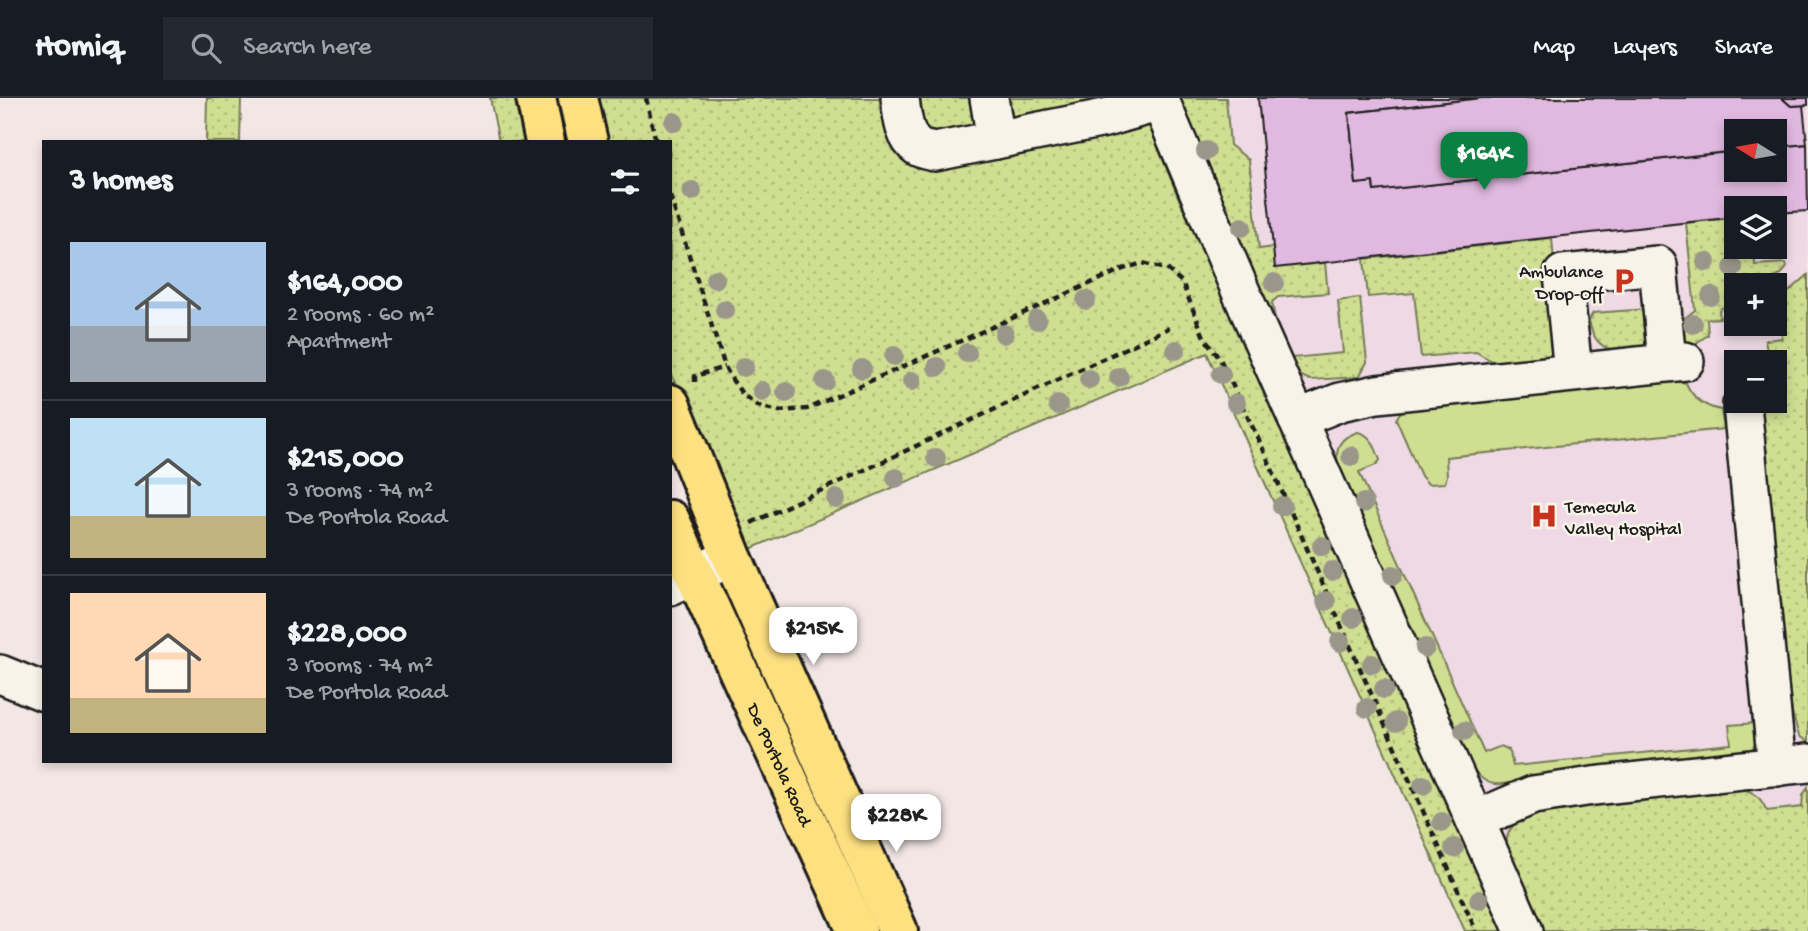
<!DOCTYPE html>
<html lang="en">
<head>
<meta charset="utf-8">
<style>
  :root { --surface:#171b24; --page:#242831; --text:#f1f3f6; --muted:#9ea1a6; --line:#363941; --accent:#0b8043 }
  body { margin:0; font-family:"Gochi Hand",sans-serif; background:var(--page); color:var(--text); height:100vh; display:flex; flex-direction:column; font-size:26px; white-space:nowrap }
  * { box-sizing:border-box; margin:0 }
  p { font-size:23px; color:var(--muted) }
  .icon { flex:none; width:38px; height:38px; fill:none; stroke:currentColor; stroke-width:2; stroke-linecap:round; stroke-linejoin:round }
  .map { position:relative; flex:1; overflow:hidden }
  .panel { position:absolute; left:42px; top:42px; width:630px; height:623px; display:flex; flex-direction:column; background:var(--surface); border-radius:0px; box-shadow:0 4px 10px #0003 }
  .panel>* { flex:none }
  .needle { width:46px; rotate:281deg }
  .controls { position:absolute; left:1724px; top:21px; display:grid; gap:14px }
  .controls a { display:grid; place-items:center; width:63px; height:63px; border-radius:0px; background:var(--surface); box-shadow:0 4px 10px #0003; font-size:35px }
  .price { position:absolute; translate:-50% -60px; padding:0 16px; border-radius:14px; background:#fff; color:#222; font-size:23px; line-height:46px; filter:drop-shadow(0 2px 4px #0008) }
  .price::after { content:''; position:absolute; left:50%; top:42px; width:21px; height:16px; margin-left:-10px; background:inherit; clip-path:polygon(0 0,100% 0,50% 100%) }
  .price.selected { background:var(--accent); color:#fff }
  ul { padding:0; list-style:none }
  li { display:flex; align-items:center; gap:21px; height:175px; padding:0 28px }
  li+li { border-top:2px solid var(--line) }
  li span { display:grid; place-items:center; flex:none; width:196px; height:140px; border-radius:0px; color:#555 }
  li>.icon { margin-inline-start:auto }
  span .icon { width:84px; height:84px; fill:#fffc; stroke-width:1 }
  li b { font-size:30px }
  h2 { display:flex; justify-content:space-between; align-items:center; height:84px; padding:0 28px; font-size:30px }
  header { display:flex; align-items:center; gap:42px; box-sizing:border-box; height:98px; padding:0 35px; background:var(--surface); border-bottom:2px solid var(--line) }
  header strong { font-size:33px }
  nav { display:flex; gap:38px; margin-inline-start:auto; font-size:24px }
  .search { width:490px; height:63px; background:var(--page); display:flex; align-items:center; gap:18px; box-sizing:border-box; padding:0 24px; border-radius:0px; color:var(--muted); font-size:26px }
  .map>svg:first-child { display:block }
  .built { fill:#eed9e4; fill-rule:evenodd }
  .grass { fill:url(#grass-dots); stroke:#767d57; stroke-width:2 }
  .garden { fill:#d0de92; stroke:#767d57; stroke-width:2 }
  .building { fill:#e1b8df; stroke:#1c1c1c; stroke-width:2 }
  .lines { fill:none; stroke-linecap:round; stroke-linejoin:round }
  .minor-casing { stroke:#1c1c1c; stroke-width:42 }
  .major-casing { stroke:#1c1c1c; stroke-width:44 }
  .path { stroke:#1c1c1c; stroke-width:4.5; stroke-dasharray:7 5; stroke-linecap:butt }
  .minor { stroke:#f7f3e8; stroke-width:37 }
  .major { stroke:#fde080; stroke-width:38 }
  .tree { fill:#9a978a }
  .labels { text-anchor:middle; stroke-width:5; stroke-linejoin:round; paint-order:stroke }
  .poi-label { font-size:19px; fill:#1c1c1c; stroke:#f7f3e8; text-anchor:end }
  .street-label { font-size:19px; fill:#1c1c1c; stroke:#f7f3e8 }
</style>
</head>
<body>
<header>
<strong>Homiq</strong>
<div class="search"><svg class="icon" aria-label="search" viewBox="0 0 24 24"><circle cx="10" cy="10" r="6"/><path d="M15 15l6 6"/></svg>Search here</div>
<nav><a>Map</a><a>Layers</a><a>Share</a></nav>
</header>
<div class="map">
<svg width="1808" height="833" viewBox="0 0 1808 833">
  <defs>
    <pattern id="grass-dots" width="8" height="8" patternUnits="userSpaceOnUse" patternTransform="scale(1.75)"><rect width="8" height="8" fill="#d0de92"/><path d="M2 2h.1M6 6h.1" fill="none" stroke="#b2be7d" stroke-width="1.8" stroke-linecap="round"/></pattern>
  </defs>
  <rect width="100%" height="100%" fill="#f3e7e6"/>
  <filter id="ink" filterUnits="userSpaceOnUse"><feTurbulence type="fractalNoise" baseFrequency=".0143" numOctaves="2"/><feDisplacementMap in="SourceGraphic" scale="14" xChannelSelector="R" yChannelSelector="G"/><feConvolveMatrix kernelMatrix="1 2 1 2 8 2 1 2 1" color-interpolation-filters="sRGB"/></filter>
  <g filter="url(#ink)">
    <path class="built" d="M 599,0 L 1808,0 L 1808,833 L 1465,833 L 1207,255 L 743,454 L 670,274 L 670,44 L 608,44 ZM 1736,33 L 1774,33 L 1774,72 L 1736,72 ZM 1736,110 L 1774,110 L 1774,149 L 1736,149 ZM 1736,187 L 1774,187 L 1774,226 L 1736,226 ZM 1736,264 L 1774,264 L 1774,303 L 1736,303 Z"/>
    <g class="grass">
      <path d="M 207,0 L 241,0 L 240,44 L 206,44 Z"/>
      <path d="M 490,0 L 525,0 L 533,44 L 499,44 Z"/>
      <path d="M 599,0 L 1138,0 L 1179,101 L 1505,833 L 1465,833 L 1207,255 L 743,454 L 670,274 L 670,44 L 608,44 Z"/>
      <path d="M 1175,0 L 1226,0 L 1230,47 L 1249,62 L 1259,151 L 1274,149 L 1275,170 L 1325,165 L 1328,195 L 1278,199 L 1272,204 L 1276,227 Z"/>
      <path d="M 1736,119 L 1736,149 L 1754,149 L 1755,167 L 1786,165 L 1787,169 C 1778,185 1753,187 1736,187 L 1736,200 L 1719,212 L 1720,220 L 1707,221 L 1708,237 L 1696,245 L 1679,247 L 1677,226 L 1695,212 L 1686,125 Z"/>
      <path d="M 1552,140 L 1562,259 L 1494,264 L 1476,254 L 1421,259 L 1414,195 L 1368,199 L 1364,161 Z"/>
      <path d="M 1808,177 L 1808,644 L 1799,638 L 1792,614 L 1761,345 L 1759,305 L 1760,303 L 1774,303 L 1774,264 L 1769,264 L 1765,242 L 1782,240 L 1780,219 L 1775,219 L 1775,206 Z"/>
      <path d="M 1360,200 L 1367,264 L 1359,279 L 1310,282 L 1299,277 L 1291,260 L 1343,255 L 1338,203 Z"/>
      <path d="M 1647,211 L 1651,249 C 1622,252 1596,261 1589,222 L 1593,215 Z"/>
      <path d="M 1808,689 L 1808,833 L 1543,833 L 1507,753 C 1504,734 1513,725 1529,715 L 1743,691 C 1757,695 1761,701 1767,713 L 1802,709 L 1803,697 Z"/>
    </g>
    <g class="garden">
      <path d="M 1677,283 L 1686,285 C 1693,301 1704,309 1721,312 L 1724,331 L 1446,359 L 1447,378 L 1445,385 L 1428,386 L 1421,378 L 1396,321 L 1400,315 L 1408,310 Z"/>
      <path d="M 1358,334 C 1372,337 1375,349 1380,362 L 1376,367 L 1359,374 L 1484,655 L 1501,648 L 1509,652 L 1513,668 L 1731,646 L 1729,627 L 1756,625 L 1756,644 L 1750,654 L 1528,680 C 1494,690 1485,691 1466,660 L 1338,370 C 1335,350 1338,340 1358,334 Z"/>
    </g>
    <g class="building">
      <path d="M 1258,0 L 1482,0 L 1349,15 L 1356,86 L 1373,84 L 1374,93 L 1736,53 L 1736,72 L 1774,72 L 1774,49 L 1807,46 L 1808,113 L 1774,115 L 1774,110 L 1736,110 L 1736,119 L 1275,170 Z"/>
      <path d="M 1482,0 L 1782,0 L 1791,8 L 1803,7 L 1807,46 L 1774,49 L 1774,33 L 1736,33 L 1736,53 L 1374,93 L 1373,84 L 1356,86 L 1349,15 Z"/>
      <path d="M 1782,0 L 1808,0 L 1808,7 L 1791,8 Z"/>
    </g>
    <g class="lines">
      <defs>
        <g id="minor">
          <path d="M 900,0 C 902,16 903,39 918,49 C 922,52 930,53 935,54 L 1105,20 L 1160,4"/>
          <path d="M 989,0 L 996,42"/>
          <path d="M 1159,0 L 1241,194 L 1524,833"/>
          <path d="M 1573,274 L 1563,176 L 1658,167 L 1667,264"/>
          <path d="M 1742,307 L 1777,669"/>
          <path d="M 1297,321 L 1340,304 L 1377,296 L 1685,263"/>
          <path d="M 670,488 L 732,459"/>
          <path d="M 0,576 L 44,594"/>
          <path d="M 1475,722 L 1533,697 L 1593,688 L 1808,665"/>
        </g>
        <g id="major">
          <path d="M 536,0 L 545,44"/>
          <path d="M 578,0 L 588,44"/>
          <path d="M 670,306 L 732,459 L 898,833"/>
          <path id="s1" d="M 670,422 L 857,833"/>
        </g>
      </defs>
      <use href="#minor" class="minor-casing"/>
      <use href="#major" class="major-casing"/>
      <g class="path">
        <path d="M 646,0 L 656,44"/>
        <path d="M 670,98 L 725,269 L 733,283 L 743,297 L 758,308 L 779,313 L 807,311 L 1123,171 L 1143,165 L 1168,172 L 1182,184 L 1204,239 L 1220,261 L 1264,353 L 1476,833"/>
        <path d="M 695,284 L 695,278 L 725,269"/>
        <path d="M 751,425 L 1169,230"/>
      </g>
      <use href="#minor" class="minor"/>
      <use href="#major" class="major"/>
    </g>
    <g class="tree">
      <circle cx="674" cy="24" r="10"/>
      <circle cx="1206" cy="53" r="10"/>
      <circle cx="692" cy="93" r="10"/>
      <circle cx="1242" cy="129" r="10"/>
      <circle cx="1706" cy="164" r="10"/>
      <circle cx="1733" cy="170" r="10"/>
      <circle cx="715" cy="181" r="10"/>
      <circle cx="1274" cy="185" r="10"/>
      <circle cx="1711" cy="198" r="10"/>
      <circle cx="1086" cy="202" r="10"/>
      <circle cx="725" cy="212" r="10"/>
      <circle cx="1037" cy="222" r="10"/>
      <circle cx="1693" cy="226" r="10"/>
      <circle cx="1004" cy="236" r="10"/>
      <circle cx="1176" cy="252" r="10"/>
      <circle cx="967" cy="255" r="10"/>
      <circle cx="894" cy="258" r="10"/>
      <circle cx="744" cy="269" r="10"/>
      <circle cx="937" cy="269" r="10"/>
      <circle cx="862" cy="271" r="10"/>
      <circle cx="1221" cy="276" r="10"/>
      <circle cx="1119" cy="279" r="10"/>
      <circle cx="1089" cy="281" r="10"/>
      <circle cx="825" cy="283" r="10"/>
      <circle cx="912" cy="283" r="10"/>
      <circle cx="762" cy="293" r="10"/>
      <circle cx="786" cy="294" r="10"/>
      <circle cx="1236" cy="305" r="10"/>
      <circle cx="1058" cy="307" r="10"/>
      <circle cx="1351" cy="358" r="10"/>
      <circle cx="936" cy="360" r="10"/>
      <circle cx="896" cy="380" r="10"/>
      <circle cx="836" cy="401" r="10"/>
      <circle cx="1364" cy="405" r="10"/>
      <circle cx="1282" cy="408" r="10"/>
      <circle cx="1322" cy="448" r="10"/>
      <circle cx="1332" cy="473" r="10"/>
      <circle cx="1393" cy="477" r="10"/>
      <circle cx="1326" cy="503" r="10"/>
      <circle cx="1353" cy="520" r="10"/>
      <circle cx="1340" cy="544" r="10"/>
      <circle cx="1425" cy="550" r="10"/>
      <circle cx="1372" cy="566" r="10"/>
      <circle cx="1384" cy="591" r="10"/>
      <circle cx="1367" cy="610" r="10"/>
      <circle cx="1396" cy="624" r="10"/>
      <circle cx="1464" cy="633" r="10"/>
      <circle cx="1423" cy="687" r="10"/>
      <circle cx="1442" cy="724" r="10"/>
      <circle cx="1454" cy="750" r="10"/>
      <circle cx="1479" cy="802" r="10"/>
    </g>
  </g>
  <defs>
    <symbol id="parking-bare" viewBox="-9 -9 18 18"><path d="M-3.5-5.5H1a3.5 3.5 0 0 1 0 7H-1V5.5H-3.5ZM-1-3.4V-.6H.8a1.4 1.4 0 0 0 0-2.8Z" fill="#c8321e" stroke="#f7f3e8" stroke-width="2.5" paint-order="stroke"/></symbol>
    <symbol id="hospital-bare" viewBox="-9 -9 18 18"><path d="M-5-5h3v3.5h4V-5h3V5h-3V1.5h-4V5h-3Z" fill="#c8321e" stroke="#f7f3e8" stroke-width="2.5" paint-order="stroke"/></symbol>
  </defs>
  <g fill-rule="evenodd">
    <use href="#parking-bare" x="1605" y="164" width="38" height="38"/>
    <use href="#hospital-bare" x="1525" y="399" width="38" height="38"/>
  </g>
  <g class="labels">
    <g class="poi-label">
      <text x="1603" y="179">Ambulance<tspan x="1603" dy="22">Drop-Off</tspan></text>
      <text x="1565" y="414" text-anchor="start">Temecula<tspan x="1565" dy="22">Valley Hospital</tspan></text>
    </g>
    <g class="street-label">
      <text dy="7" stroke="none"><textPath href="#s1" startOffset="268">De Portola Road</textPath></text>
    </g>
  </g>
</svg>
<div class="controls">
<a><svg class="needle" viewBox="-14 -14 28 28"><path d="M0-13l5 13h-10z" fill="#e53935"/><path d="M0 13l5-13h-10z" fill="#9ea1a6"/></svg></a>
<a><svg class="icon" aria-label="layers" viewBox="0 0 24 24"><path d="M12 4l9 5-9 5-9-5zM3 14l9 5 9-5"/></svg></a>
<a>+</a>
<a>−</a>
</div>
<b class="price selected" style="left:1484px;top:94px">$164K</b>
<b class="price" style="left:813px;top:569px">$215K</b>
<b class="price" style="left:896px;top:756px">$228K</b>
<section class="panel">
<h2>3 homes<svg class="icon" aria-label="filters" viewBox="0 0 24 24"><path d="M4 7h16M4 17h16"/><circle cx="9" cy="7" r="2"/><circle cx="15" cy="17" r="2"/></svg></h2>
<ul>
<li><span style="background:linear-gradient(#a9c7e8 60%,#9aa5b1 0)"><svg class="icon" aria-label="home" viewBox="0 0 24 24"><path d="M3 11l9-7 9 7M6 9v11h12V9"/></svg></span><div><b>$164,000</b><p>2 rooms · 60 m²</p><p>Apartment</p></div></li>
<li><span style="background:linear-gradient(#bfe0f5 70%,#c2b280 0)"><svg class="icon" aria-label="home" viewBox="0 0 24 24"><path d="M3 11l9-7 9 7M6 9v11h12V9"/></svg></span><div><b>$215,000</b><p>3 rooms · 74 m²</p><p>De Portola Road</p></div></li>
<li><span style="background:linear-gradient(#ffd9b3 75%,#c2b280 0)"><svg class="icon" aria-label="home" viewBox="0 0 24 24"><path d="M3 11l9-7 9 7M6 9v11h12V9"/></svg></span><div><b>$228,000</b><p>3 rooms · 74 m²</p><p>De Portola Road</p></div></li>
</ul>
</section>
</div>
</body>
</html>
